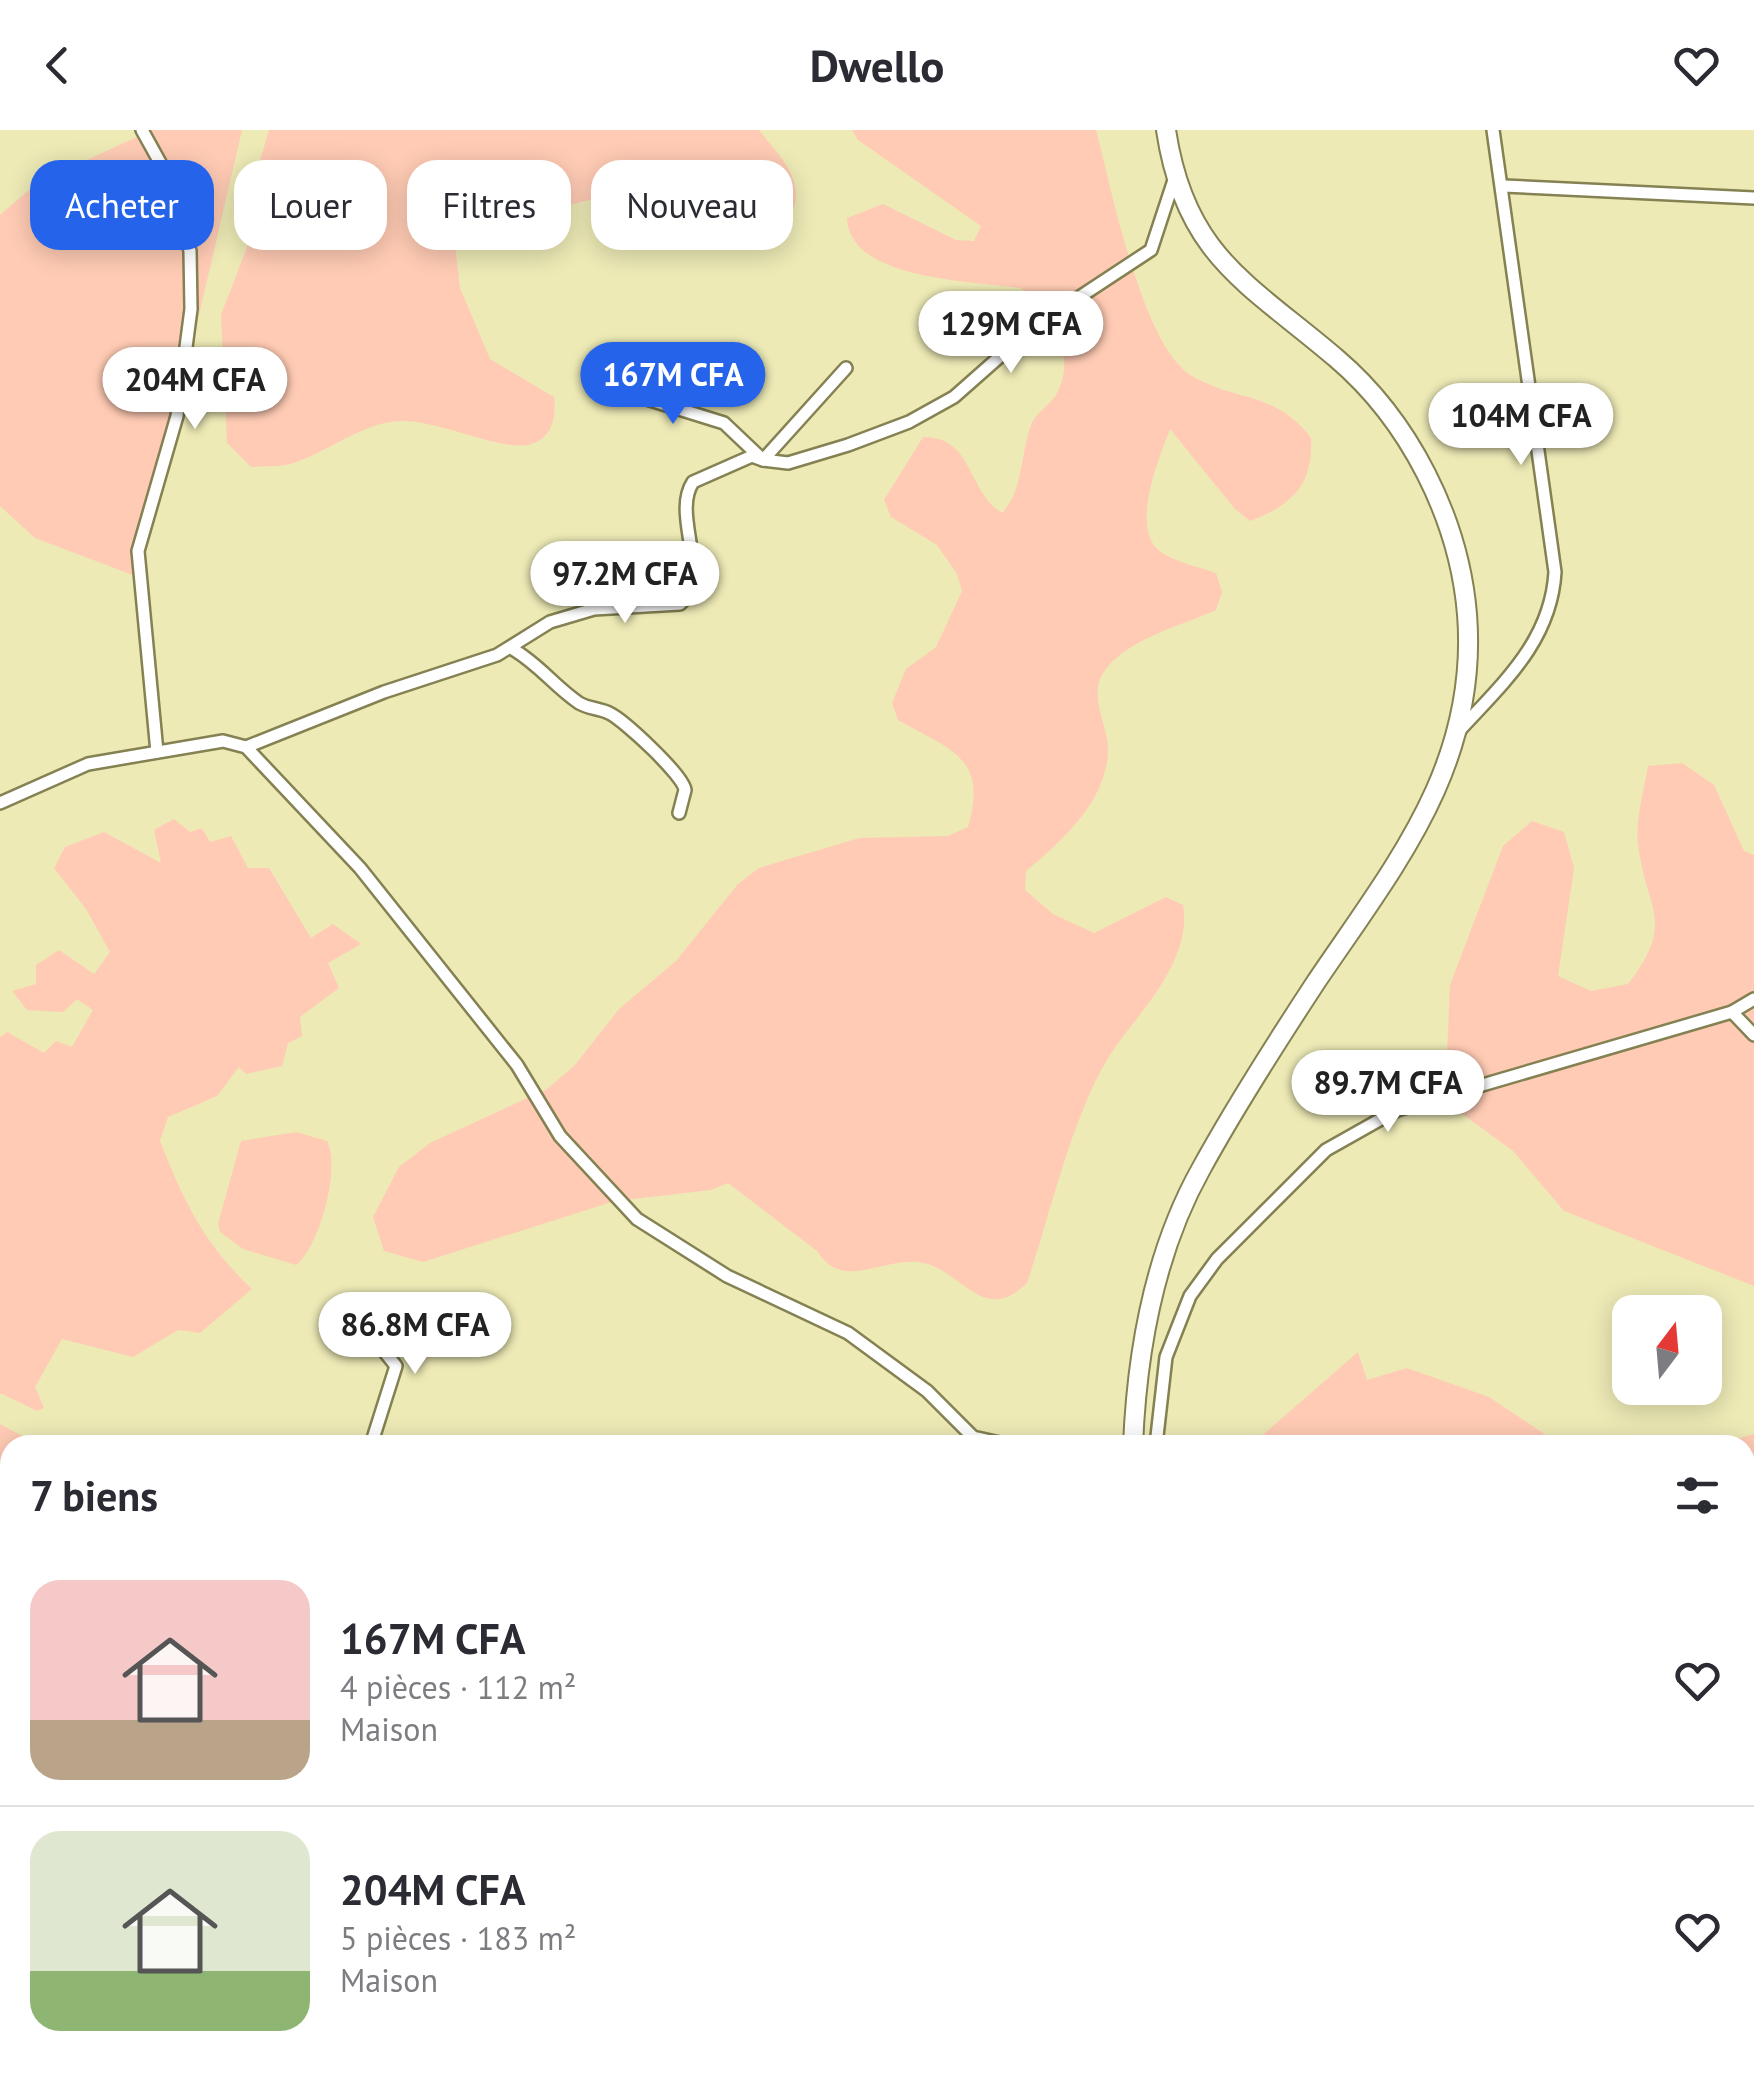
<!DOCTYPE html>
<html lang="fr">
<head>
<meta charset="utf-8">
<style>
  :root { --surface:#fff; --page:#f7f7f7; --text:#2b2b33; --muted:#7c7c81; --line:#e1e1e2; --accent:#2563eb }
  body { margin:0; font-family:"PT Sans",sans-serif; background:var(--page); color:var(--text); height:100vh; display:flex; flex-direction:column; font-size:38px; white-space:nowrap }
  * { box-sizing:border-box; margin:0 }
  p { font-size:32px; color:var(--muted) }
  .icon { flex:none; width:55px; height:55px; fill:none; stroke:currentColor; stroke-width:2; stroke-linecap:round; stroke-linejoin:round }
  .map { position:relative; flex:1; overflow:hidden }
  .panel { position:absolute; left:0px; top:1305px; width:1755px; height:642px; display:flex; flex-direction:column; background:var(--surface); border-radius:30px 30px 0 0; box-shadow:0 5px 25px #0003 }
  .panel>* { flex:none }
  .banner { position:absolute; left:30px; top:30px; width:1000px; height:90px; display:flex; gap:20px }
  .needle { width:65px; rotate:16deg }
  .fabs { position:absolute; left:1612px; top:1165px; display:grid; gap:20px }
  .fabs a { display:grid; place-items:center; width:110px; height:110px; border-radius:20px; background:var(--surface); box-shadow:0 5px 25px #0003; font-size:50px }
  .price { position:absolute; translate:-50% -85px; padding:0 22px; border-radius:35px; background:#fff; color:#222; font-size:32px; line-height:65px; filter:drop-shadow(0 2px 5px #0008) }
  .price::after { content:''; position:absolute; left:50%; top:60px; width:30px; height:22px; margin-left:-15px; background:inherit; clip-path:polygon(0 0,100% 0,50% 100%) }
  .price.selected { background:var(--accent); color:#fff }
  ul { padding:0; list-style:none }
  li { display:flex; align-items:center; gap:30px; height:250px; padding:0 30px }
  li+li { border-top:2px solid var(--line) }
  li span { display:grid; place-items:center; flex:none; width:280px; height:200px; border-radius:30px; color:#555 }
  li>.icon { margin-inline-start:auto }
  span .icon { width:120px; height:120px; fill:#fffc; stroke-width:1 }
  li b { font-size:42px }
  h2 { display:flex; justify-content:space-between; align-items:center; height:120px; padding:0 30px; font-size:42px }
  .tag { padding:0 35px; border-radius:30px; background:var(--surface); box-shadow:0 5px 25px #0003; font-size:35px; line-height:90px }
  .tag.selected { background:var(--accent); color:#fff }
  header { display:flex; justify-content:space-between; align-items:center; height:130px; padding:0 30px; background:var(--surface); font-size:45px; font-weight:700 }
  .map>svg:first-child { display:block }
  .green { fill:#ffcbb4 }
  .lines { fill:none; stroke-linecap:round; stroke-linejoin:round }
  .minor-casing { stroke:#848152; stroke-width:16 }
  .highway-casing { stroke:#848152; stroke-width:22 }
  .minor { stroke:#fff; stroke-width:11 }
  .highway { stroke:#fff; stroke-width:18 }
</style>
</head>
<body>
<header><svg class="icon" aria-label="back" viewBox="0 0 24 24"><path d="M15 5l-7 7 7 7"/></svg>Dwello<svg class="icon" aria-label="heart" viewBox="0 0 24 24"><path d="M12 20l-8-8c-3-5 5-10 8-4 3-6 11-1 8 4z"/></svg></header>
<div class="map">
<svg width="1754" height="1946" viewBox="0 0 1754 1946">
  <rect width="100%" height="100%" fill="#edeab6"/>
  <g class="green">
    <path d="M 152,0 L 242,0 L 138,447 L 35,408 L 0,376 L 0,85 L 37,53 Z"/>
    <path d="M 269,0 L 759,0 C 778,25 805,48 793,80 L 775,85 L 728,74 L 674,79 L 621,62 L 542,82 L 525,49 L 488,41 L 470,45 L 451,81 L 460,158 L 490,229 L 554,267 C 556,285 554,305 534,313 C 505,326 432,284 390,292 C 355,298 324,324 290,334 C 278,337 264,336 251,337 L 227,313 L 221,185 L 254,99 L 260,31 Z"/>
    <path d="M 852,0 L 1096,0 C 1111,56 1142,217 1192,246 C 1236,272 1276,261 1311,308 C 1313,356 1292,375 1250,391 L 1235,379 L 1170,299 C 1159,328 1127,404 1164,424 C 1179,433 1199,437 1216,443 L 1222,462 L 1216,480 C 1181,496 1122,510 1102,545 C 1089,568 1109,598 1108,622 C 1106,672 1061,712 1026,741 L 1025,760 L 1053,784 L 1094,803 L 1166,767 L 1183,775 C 1192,828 1145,876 1116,916 C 1074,975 1051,1083 1027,1153 C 981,1198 960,1135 917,1132 C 879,1129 842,1161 817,1121 L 728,1053 L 711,1060 L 615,1071 L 423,1132 L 384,1121 L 373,1087 L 399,1037 L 430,1013 L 547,959 L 575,935 L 619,879 L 676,831 L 738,754 L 759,738 L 859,708 L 948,706 L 968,697 C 988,628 953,621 898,590 L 892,573 L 906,539 L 936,517 L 962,461 L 957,444 L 937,415 L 891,387 L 884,370 L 923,307 C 974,307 966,360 1002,383 C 1024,359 1020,325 1031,295 C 1035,283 1049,276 1056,265 C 1077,230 1055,174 1020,158 C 972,151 849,150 847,88 L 883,74 L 956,110 L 974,111 L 981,96 L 858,10 Z"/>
    <path d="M 1682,633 L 1714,655 L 1744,721 L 1754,725 L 1754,1156 L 1564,1081 L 1513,1021 L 1439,967 L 1447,925 L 1450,855 L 1503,716 L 1532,691 L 1564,702 L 1574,738 L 1558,846 L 1591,861 L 1628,854 C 1677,790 1646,781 1638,714 C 1635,691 1644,660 1648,636 Z"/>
    <path d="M 174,689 L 190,702 L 202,698 L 210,712 L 231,706 L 248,738 L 269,738 L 311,808 L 333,794 L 361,814 L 328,833 L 339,858 L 300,887 L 302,906 L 288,913 L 282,936 L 246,944 L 239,937 L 217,966 L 168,987 L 160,1011 C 184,1072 204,1114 252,1159 L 200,1203 L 178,1200 L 133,1227 L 62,1209 L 35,1257 L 44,1278 L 37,1281 L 0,1263 L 0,907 L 7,902 L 44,923 L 56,911 L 72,917 L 93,880 L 77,869 L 63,882 L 27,880 L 12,861 L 36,854 L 36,835 L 59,820 L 94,844 L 110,822 L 86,779 L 54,738 L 65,717 L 104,702 L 161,733 L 154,700 Z"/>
    <path d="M 296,1002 L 327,1011 C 341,1039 319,1117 296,1135 L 243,1119 L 220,1102 L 218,1094 L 241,1011 Z"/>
    <path d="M 1358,1222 L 1367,1250 L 1407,1238 L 1489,1267 L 1549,1307 L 1551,1315 L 1251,1315 Z"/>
    <path d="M 0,1294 L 39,1315 L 10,1315 L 10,1421 L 0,1416 Z"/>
    <path d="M 1754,1304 L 1754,1438 L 1745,1441 L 1745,1315 L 1715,1315 Z"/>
    <path d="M 1745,1832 L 1754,1836 L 1754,1940 L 1749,1945 L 1730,1938 L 1745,1938 Z"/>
  </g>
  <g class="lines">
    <defs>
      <g id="minor">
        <path d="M 142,0 L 168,47 L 190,121 L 191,179 L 177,286 L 138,421 L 157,622"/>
        <path d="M 1504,56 L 1754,68"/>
        <path d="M 592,252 L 724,293 L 763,330 L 788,333 L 848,315 L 909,292 L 954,267 L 1031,199 L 1151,120 L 1175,47"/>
        <path d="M 511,518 C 539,534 554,556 579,573 C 589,579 599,578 609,583 C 624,590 684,646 685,660 L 679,683"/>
        <path d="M 1459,601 C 1503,553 1551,511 1555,442 L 1493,0"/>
        <path d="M 246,617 L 384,562 L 497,525 L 550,492 L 594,479 L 680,474 C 712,443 671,385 693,352 L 752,326 L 763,330 L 846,238"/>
        <path d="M 0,673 L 88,634 L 223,611 L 246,617 L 360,738 L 517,935 L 560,1006 L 637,1089 L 727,1146 L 848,1203 L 927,1261 L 973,1307 L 1009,1315"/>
        <path d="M 1732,882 L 1754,905"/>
        <path d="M 371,1315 L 396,1236 L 384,1221 L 372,1179"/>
        <path d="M 1156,1315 L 1166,1227 L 1190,1166 L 1217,1129 L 1326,1020 L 1397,980 L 1732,882 L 1754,869"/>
        <path d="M 0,1489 L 10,1498"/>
        <path d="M 0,1571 L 10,1571"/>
        <path d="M 1745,1700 L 1754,1705"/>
        <path d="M 0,1829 L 10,1827"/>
        <path d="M 1232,1938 L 1246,1946"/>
        <path d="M 1055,1946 L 1061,1938"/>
      </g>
      <g id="highway">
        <path d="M 1133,1315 C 1137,1220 1154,1123 1201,1039 C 1236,975 1276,913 1316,852 C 1395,735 1479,635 1467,484 C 1459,388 1409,290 1336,228 C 1248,153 1185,126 1166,0"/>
        <path d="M 1353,1938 L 1368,1946"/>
      </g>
    </defs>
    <use href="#minor" class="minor-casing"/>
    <use href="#highway" class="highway-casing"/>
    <use href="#minor" class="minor"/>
    <use href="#highway" class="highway"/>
  </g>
</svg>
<div class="fabs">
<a><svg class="needle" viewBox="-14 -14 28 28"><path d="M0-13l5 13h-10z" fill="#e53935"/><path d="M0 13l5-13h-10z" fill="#7c7c81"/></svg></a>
</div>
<b class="price" style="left:1011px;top:246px">129M CFA</b>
<b class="price selected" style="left:673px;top:297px">167M CFA</b>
<b class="price" style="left:195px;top:302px">204M CFA</b>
<b class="price" style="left:1521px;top:338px">104M CFA</b>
<b class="price" style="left:625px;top:496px">97.2M CFA</b>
<b class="price" style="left:1388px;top:1005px">89.7M CFA</b>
<b class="price" style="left:415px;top:1247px">86.8M CFA</b>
<div class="banner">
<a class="tag selected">Acheter</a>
<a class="tag">Louer</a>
<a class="tag">Filtres</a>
<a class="tag">Nouveau</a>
</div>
<section class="panel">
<h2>7 biens<svg class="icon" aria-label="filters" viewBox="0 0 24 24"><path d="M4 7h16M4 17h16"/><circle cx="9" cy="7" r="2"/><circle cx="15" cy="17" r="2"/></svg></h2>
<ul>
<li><span style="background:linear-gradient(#f6c9c9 70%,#b9a48a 0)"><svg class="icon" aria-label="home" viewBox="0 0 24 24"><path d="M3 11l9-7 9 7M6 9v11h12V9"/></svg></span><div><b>167M CFA</b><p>4 pièces · 112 m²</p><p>Maison</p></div><svg class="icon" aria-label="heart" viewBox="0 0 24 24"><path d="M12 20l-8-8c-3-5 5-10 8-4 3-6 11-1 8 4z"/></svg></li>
<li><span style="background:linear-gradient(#dfe7d0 70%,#8fb573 0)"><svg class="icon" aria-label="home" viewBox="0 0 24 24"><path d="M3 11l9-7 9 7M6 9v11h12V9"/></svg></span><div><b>204M CFA</b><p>5 pièces · 183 m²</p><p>Maison</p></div><svg class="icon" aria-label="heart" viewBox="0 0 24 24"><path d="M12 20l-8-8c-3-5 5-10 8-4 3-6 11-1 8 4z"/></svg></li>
</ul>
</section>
</div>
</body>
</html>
